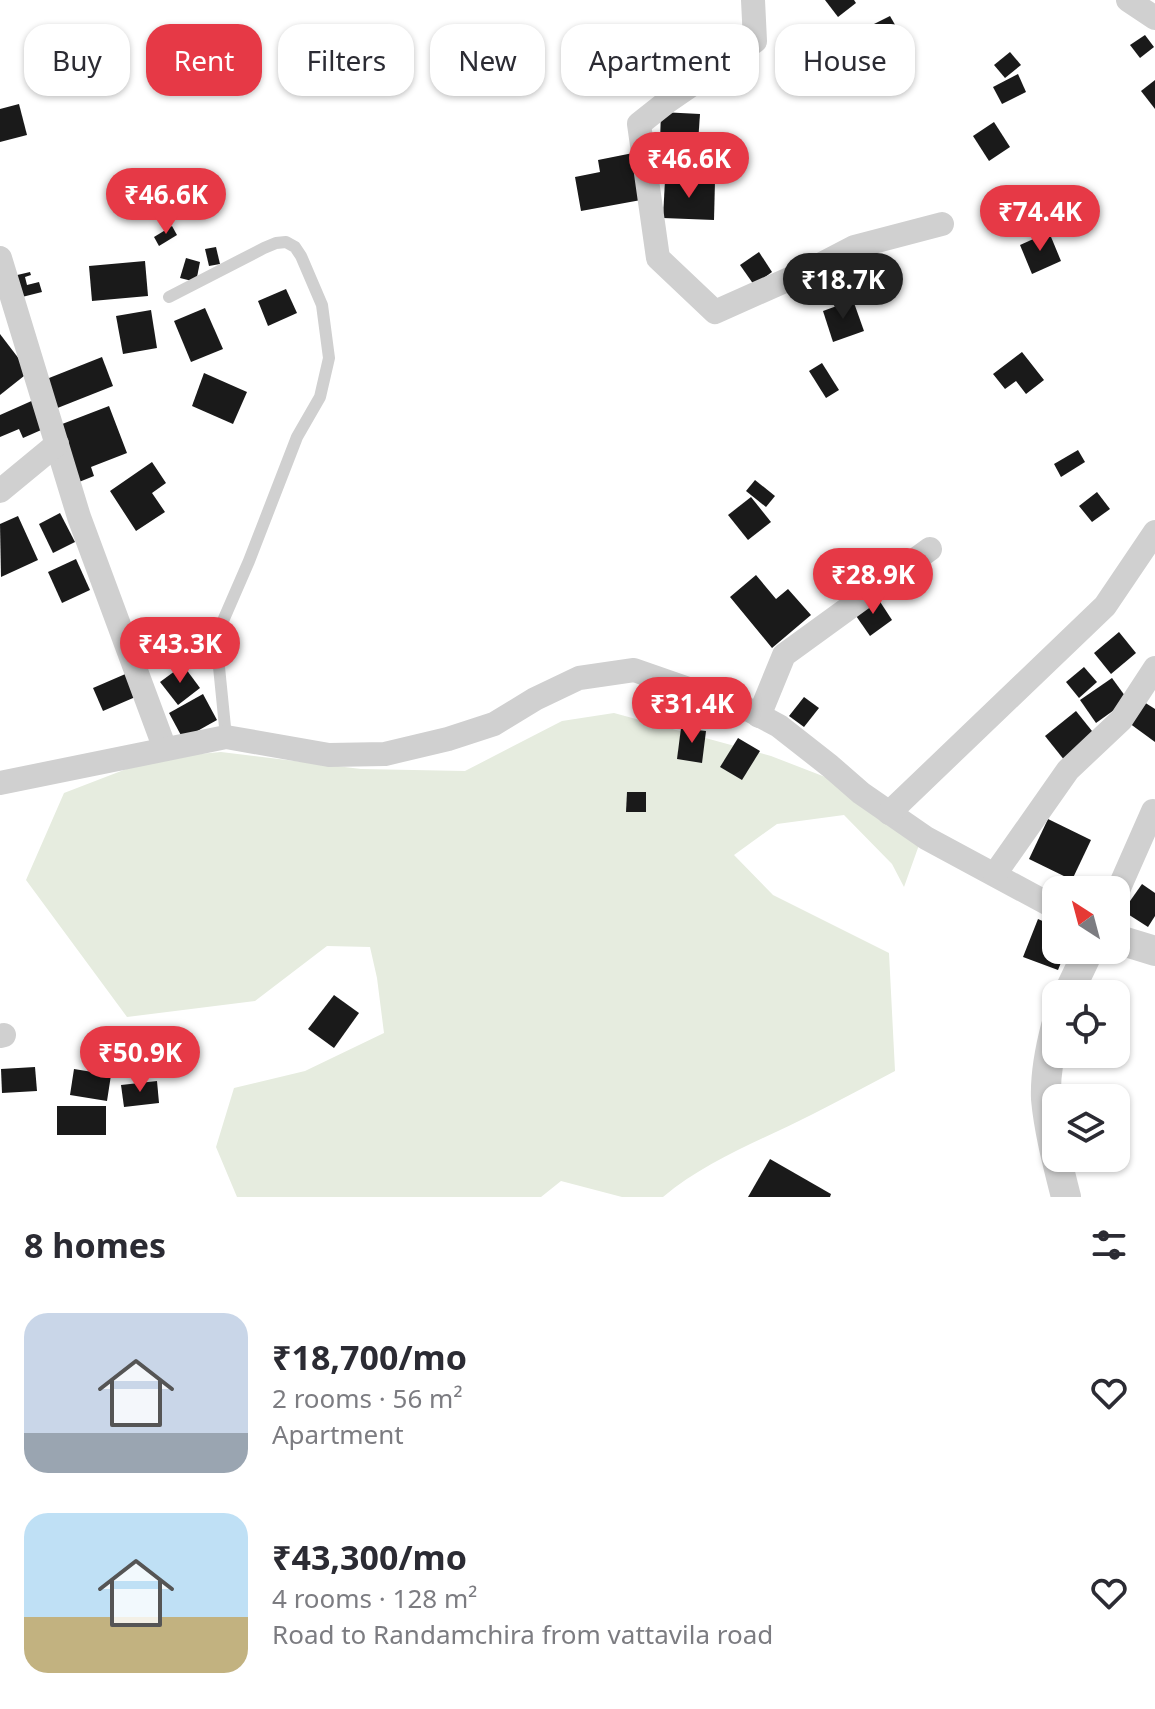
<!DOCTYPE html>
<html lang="en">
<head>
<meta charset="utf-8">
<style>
  :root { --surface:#fff; --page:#f7f7f7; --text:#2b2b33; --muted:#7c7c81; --accent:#e63946 }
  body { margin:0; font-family:"Noto Sans",sans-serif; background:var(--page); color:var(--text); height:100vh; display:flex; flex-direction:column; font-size:30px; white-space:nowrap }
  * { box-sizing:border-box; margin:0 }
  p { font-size:26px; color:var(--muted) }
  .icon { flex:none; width:44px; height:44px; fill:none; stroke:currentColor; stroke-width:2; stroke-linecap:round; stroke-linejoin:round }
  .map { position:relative; height:1197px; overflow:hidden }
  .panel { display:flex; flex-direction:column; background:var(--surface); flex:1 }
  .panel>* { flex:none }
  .hud { position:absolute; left:24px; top:24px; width:1108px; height:72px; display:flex; gap:16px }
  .needle { width:52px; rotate:324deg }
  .fabs { position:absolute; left:1042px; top:876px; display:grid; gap:16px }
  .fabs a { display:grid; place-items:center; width:88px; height:88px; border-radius:16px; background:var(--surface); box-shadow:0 2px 6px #0004; font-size:40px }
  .price { position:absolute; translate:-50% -68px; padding:0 18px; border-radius:28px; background:var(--accent); color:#fff; font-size:26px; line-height:52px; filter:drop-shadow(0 2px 4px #0008) }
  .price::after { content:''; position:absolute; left:50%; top:48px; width:24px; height:18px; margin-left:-12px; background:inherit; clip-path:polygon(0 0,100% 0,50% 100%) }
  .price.selected { background:#222; color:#fff }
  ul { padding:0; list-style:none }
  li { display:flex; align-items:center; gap:24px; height:200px; padding:0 24px }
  li span { display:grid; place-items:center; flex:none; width:224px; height:160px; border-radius:24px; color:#555 }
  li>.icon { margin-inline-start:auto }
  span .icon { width:96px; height:96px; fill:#fffc; stroke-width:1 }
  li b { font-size:34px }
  h2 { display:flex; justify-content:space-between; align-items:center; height:96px; padding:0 24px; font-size:34px }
  .chip { padding:0 28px; border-radius:24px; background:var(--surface); box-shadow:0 2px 6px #0004; font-size:28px; line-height:72px }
  .chip.selected { background:var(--accent); color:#fff }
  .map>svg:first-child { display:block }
  .green { fill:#e6ecdf }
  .building { fill:#1a1a1a }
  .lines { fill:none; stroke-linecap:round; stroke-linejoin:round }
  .service { stroke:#d0d0d0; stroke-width:12 }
  .minor { stroke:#d0d0d0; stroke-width:24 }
  .tertiary { stroke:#d0d0d0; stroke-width:30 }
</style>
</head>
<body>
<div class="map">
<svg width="1155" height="1197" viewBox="0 0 1155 1197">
  <rect width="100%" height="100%" fill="#fff"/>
  <path class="green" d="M 614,713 L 771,756 L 833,780 L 919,845 L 904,887 L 892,864 L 844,815 L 777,824 L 734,855 L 773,895 L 889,953 L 895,1071 C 868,1085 841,1100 813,1114 C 762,1140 707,1160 663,1197 L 622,1197 L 561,1181 L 541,1197 L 237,1197 L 216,1147 L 234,1088 L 305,1071 L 384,1033 L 377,978 L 370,947 L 327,946 L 255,1001 L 127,1017 L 26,880 L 64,793 L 155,758 L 221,752 L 361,769 L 465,771 L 562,721 Z"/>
  <g class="building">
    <path d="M 825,0 L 854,0 L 856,3 L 838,17 Z"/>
    <path d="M 890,16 L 898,30 L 882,38 L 874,24 Z"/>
    <path d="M 857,32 L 873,55 L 845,74 L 829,52 Z"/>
    <path d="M 1145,35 L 1154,47 L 1140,58 L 1130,45 Z"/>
    <path d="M 1010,52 L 1021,65 L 1005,78 L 994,65 Z"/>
    <path d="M 1018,74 L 1026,92 L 1002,104 L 993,87 Z"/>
    <path d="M 1155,80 L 1155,109 L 1141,91 Z"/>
    <path d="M 19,104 L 27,135 L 0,142 L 0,109 Z"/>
    <path d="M 661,112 L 700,114 L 698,143 L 660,141 Z"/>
    <path d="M 994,122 L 1010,147 L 989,161 L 973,136 Z"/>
    <path d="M 659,147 L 698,147 L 698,175 L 659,176 Z"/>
    <path d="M 633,153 L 641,200 L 581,211 L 575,177 L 600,172 L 598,160 Z"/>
    <path d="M 665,180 L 715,181 L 714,220 L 663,218 Z"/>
    <path d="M 172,226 L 177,235 L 159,246 L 154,237 Z"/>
    <path d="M 1049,232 L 1061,261 L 1032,274 L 1020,245 Z"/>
    <path d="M 216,247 L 220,264 L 209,266 L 205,249 Z"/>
    <path d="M 759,252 L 772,272 L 754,285 L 740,265 Z"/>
    <path d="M 186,258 L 200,262 L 196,282 L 180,278 Z"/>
    <path d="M 145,261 L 148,296 L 92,301 L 89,266 Z"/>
    <path d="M 30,272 L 31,275 L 25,277 L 27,285 L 39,282 L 42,292 L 18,298 L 13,276 Z"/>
    <path d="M 286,289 L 297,313 L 268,326 L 258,301 Z"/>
    <path d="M 853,300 L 864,331 L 833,342 L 823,311 Z"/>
    <path d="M 205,308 L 223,349 L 191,362 L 174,321 Z"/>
    <path d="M 151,310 L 157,348 L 123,354 L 116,316 Z"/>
    <path d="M 0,334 L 29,372 L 0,395 Z"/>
    <path d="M 1022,352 L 1044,380 L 1026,394 L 1016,381 L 1005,389 L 993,374 Z"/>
    <path d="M 102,357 L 113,386 L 55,409 L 44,380 Z"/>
    <path d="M 822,363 L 839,390 L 826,398 L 809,371 Z"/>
    <path d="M 204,373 L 247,392 L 233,424 L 192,406 Z"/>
    <path d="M 36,399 L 48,427 L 23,438 L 19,429 L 0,437 L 0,415 Z"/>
    <path d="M 109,406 L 127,453 L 91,467 L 94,476 L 79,482 L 57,426 Z"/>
    <path d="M 1078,450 L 1085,462 L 1061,477 L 1054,464 Z"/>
    <path d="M 152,462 L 166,483 L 152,493 L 165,512 L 136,531 L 110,491 Z"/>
    <path d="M 755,480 L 775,496 L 766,507 L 746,491 Z"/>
    <path d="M 1097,492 L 1110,509 L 1092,522 L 1079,506 Z"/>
    <path d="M 751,497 L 771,522 L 748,540 L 728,515 Z"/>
    <path d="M 60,513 L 75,542 L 53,553 L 39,524 Z"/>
    <path d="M 18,516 L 38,560 L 1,577 L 0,524 Z"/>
    <path d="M 76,559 L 90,590 L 62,603 L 48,572 Z"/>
    <path d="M 756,575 L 776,599 L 788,589 L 811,615 L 772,648 L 730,597 Z"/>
    <path d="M 877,597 L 892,620 L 870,636 L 854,613 Z"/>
    <path d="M 1119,632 L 1136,653 L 1111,674 L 1094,653 Z"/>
    <path d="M 183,665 L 200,688 L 178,705 L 160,682 Z"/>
    <path d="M 1084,667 L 1097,682 L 1079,698 L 1066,682 Z"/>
    <path d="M 130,672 L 140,695 L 103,711 L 93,688 Z"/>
    <path d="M 1112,678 L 1128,700 L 1096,723 L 1080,700 Z"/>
    <path d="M 203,694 L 217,720 L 183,739 L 169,713 Z"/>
    <path d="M 804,697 L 819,708 L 804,727 L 789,716 Z"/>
    <path d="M 1144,702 L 1155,709 L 1155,742 L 1129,723 Z"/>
    <path d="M 1076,711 L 1096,736 L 1065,761 L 1045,736 Z"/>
    <path d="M 681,728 L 706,731 L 702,763 L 677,759 Z"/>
    <path d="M 738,738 L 760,751 L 742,780 L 720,767 Z"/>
    <path d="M 627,792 L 646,792 L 646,812 L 626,812 Z"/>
    <path d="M 1048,819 L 1091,840 L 1072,880 L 1029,859 Z"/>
    <path d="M 1142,884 L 1155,893 L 1155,916 L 1148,927 L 1123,911 Z"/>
    <path d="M 1038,919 L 1056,927 L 1056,950 L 1066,950 L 1058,970 L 1023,957 Z"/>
    <path d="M 334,995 L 359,1013 L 334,1048 L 308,1029 Z"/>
    <path d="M 35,1067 L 37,1091 L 2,1093 L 1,1069 Z"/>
    <path d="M 74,1069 L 111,1075 L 107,1101 L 70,1095 Z"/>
    <path d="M 157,1081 L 159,1103 L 124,1107 L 121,1085 Z"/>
    <rect x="57" y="1106" width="49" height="29"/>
    <path d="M 770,1159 L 831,1194 L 830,1197 L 748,1197 Z"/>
  </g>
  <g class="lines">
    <path class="service" d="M 169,297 L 264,248 L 276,243 L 286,242 L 295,247 L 301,256 L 322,305 L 329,358 L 320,397 L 297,437 L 249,561 L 216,637 L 226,737"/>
    <g class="minor">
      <path d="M 753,0 L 755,41 L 668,101 L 639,124 L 658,258 L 715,312 L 814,268 L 854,247 L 942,224"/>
      <path d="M 1128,0 L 1155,18"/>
      <path d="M 0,258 L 79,517 L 165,749"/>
      <path d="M 0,491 L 57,444"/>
      <path d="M 759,716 L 784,655 L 930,549"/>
      <path d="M 0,783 L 226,737 L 329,755 L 385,754 L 448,739 L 494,724 L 535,699 L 579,678 L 634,670 L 749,710 L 779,726 L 830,766 L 861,793 L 926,838 L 1056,908"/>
      <path d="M 889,813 L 1105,606 L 1155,532"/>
      <path d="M 995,874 L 1068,770 L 1121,720 L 1155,668"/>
      <path d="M 1116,895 L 1153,811"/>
      <path d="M 0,1036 L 4,1035"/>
    </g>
    <g class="tertiary">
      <path d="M 1116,939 L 1155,951"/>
      <path d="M 1068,994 L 1089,950"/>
      <path d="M 1056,1026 C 1050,1049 1045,1075 1046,1099 C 1049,1132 1058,1165 1066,1197"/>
    </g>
  </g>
</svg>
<div class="fabs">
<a><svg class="needle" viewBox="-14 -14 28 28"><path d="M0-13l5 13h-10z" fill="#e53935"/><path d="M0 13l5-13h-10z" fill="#7c7c81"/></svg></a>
<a><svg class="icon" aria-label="locate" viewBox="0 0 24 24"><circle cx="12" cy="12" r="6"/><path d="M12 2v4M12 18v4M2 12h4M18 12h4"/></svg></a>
<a><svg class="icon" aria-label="layers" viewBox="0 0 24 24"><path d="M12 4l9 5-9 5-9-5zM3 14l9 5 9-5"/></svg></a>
</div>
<b class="price" style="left:689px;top:200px">₹46.6K</b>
<b class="price" style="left:166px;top:236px">₹46.6K</b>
<b class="price" style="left:1040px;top:253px">₹74.4K</b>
<b class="price selected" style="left:843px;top:321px">₹18.7K</b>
<b class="price" style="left:873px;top:616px">₹28.9K</b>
<b class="price" style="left:180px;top:685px">₹43.3K</b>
<b class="price" style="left:692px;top:745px">₹31.4K</b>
<b class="price" style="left:140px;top:1094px">₹50.9K</b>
<div class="hud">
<a class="chip">Buy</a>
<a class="chip selected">Rent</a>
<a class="chip">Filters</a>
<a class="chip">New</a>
<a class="chip">Apartment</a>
<a class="chip">House</a>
</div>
</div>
<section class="panel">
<h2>8 homes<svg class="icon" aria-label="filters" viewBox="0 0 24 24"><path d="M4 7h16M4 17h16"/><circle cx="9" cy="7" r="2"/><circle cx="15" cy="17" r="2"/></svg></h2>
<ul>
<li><span style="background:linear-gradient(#c9d6e8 75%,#9aa5b1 0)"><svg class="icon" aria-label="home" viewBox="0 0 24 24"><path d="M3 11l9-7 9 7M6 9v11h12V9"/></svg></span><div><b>₹18,700/mo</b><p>2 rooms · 56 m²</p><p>Apartment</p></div><svg class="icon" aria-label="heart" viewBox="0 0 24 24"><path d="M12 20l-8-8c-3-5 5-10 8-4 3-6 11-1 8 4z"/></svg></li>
<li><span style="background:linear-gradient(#bfe0f5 65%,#c2b280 0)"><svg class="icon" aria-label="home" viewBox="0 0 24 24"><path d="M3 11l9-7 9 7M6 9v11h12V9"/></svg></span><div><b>₹43,300/mo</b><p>4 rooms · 128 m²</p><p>Road to Randamchira from vattavila road</p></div><svg class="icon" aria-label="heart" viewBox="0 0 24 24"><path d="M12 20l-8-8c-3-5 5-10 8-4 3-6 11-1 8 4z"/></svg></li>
</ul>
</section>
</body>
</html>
